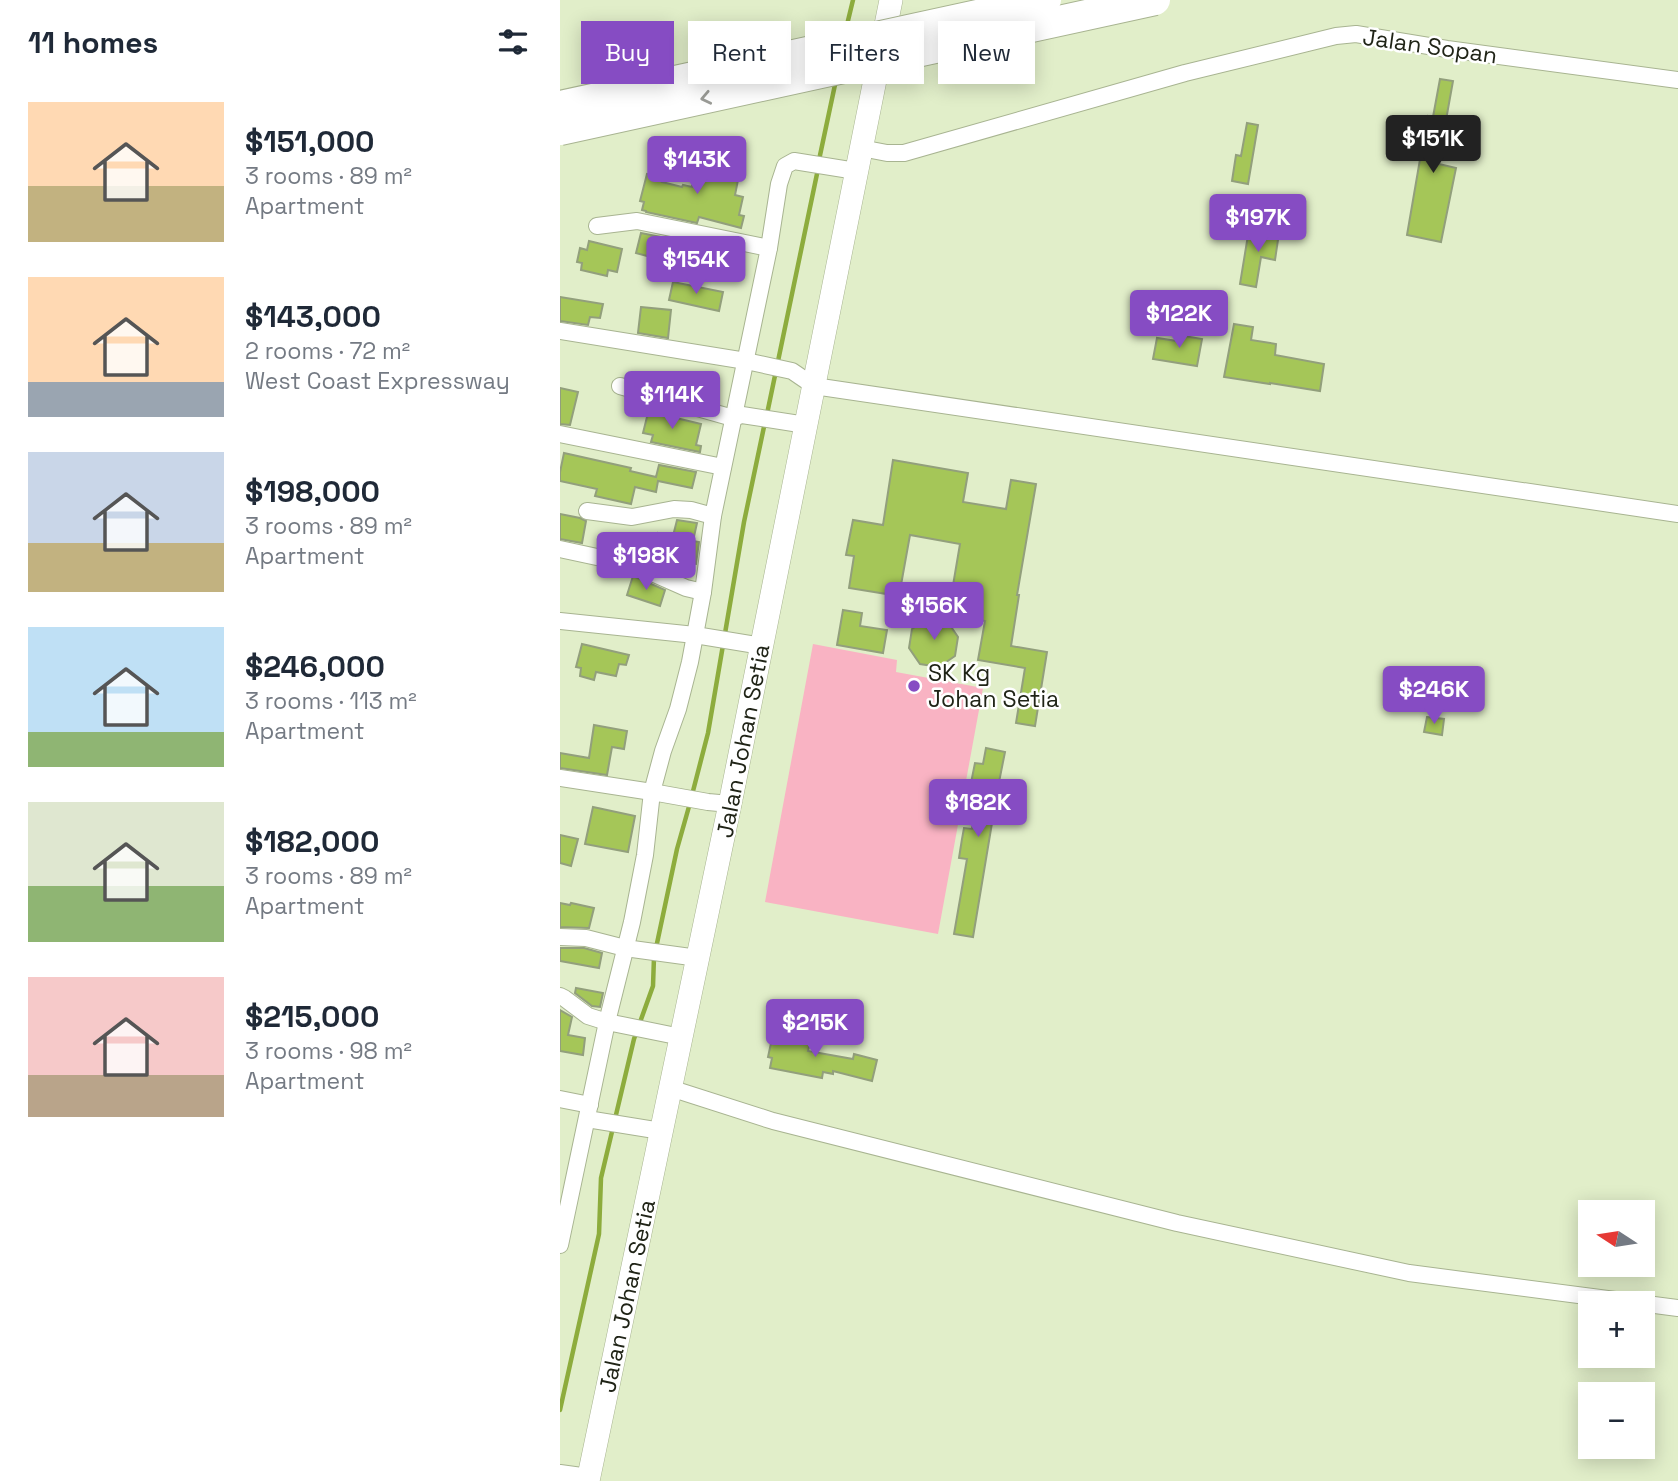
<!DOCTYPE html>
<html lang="en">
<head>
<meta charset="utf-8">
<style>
  :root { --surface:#fff; --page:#f6f6f7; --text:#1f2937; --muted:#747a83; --accent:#864cc3 }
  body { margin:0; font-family:"Space Grotesk",sans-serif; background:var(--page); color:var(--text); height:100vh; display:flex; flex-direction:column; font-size:26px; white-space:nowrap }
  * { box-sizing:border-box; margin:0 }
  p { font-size:23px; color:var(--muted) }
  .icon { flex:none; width:38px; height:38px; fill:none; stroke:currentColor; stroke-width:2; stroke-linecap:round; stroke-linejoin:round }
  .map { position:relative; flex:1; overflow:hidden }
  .details { display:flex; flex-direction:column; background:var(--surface); width:560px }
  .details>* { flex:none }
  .hud { position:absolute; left:21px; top:21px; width:665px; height:63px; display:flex; gap:14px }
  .needle { width:46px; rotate:282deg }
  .tools { position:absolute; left:1018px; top:1200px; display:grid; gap:14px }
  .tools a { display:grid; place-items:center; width:77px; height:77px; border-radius:0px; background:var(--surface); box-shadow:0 4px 18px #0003; font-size:35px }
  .price { position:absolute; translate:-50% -60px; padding:0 16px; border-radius:7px; background:var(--accent); color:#fff; font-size:23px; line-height:46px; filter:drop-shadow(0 2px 4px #0008) }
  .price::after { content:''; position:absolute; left:50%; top:42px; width:21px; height:16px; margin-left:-10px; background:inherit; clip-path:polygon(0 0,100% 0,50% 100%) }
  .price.current { background:#222; color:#fff }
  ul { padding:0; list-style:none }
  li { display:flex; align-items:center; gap:21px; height:175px; padding:0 28px }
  li span { display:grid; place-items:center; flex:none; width:196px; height:140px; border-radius:0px; color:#555 }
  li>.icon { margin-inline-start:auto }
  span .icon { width:84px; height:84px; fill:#fffc; stroke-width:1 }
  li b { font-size:30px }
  h2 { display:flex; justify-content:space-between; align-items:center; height:84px; padding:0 28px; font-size:30px }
  .tag { padding:0 24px; border-radius:0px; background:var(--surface); box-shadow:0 4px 18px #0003; font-size:24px; line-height:63px }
  .tag.current { background:var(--accent); color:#fff }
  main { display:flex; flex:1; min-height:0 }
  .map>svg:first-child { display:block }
  .green { fill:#f9b3c3 }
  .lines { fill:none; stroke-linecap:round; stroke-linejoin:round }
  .stream { stroke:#8dac3d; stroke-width:4.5 }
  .building { fill:#a5c658; stroke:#929f7c; stroke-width:2 }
  .street-casing { stroke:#a8b491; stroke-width:18 }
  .secondary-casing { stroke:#a8b491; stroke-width:24 }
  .street { stroke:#fff; stroke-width:16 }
  .secondary { stroke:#fff; stroke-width:23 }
  .highway-bridge-casing { stroke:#a8b491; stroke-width:32; stroke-linecap:butt }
  .highway-bridge { stroke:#fff; stroke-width:30 }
  .oneway { stroke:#9b9c97 }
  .poi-dot { fill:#864cc3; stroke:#fff; stroke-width:2.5 }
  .labels { text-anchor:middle; stroke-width:5; stroke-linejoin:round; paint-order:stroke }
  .street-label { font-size:23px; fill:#202417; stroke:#fff }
  .poi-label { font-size:23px; fill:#202417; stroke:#fff; text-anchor:start }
</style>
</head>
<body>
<main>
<section class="details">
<h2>11 homes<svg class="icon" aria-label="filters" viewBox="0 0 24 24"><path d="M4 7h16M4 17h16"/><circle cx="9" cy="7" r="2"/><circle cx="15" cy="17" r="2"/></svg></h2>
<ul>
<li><span style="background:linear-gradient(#ffd9b3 60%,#c2b280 0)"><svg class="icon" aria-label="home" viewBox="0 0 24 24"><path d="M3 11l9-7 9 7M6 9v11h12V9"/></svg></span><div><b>$151,000</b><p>3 rooms · 89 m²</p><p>Apartment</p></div></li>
<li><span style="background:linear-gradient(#ffd9b3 75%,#9aa5b1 0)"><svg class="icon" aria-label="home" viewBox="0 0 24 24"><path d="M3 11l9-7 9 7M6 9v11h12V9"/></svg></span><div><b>$143,000</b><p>2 rooms · 72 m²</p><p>West Coast Expressway</p></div></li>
<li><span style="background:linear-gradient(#c9d6e8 65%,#c2b280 0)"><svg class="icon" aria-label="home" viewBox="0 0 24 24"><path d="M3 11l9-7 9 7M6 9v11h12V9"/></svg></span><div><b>$198,000</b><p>3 rooms · 89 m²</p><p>Apartment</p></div></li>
<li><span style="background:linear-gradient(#bfe0f5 75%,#8fb573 0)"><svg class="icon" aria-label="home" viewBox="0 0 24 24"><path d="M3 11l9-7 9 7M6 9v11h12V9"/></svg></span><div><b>$246,000</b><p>3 rooms · 113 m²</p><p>Apartment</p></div></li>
<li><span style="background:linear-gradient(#dfe7d0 60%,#8fb573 0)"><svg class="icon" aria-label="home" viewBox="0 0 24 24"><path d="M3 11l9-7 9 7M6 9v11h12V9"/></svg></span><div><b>$182,000</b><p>3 rooms · 89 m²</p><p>Apartment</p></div></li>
<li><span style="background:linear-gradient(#f6c9c9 70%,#b9a48a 0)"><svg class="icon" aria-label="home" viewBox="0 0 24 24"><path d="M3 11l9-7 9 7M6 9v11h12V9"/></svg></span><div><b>$215,000</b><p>3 rooms · 98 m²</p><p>Apartment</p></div></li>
</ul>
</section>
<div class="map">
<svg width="1118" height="1481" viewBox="0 0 1118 1481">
  <rect width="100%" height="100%" fill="#e1eec9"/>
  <path class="green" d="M 253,644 L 337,660 L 336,672 L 423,688 L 378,934 L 205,902 Z"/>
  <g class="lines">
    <g class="stream">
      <path d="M 285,33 L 293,0"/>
      <path d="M 259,160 L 276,80"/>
      <path d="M 207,414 L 258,169"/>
      <path d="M 132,795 L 148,733 L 184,522 L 205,422"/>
      <path d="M 96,948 L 117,849 L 130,803"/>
      <path d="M 0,1410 L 39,1234 L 41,1178 L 74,1039 L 93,986 L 94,957"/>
    </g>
  </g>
  <g class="building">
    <path d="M 880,79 L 893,81 L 886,120 L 888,120 L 879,164 L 896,168 L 881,242 L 847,235 L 863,142 L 868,116 L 873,117 Z"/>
    <path d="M 687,123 L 698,125 L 688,184 L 672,181 L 676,155 L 681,156 Z"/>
    <path d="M 137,161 L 180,170 L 175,195 L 183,197 L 179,215 L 184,216 L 181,228 L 139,217 L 137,223 L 86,212 L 86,211 L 82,210 L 84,202 L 80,201 L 87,174 L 103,178 L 102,182 L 122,187 L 123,185 L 132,187 Z"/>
    <path d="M 689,229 L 719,233 L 715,260 L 701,257 L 696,287 L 680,284 Z"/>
    <path d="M 81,233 L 126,242 L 120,265 L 76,253 Z"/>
    <path d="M 29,241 L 62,249 L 57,272 L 48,270 L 47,276 L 21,270 L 22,263 L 17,262 L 20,248 L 27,250 Z"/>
    <path d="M 113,282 L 163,292 L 159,311 L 109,300 Z"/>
    <path d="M 0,297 L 43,304 L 40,318 L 30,317 L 28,325 L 0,321 Z"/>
    <path d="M 81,307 L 111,310 L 108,338 L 78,333 Z"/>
    <path d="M 674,324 L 693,327 L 691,340 L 716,344 L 715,355 L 764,364 L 760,391 L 710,383 L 710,384 L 664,377 Z"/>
    <path d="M 618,335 L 642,339 L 637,366 L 593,359 L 597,338 L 617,341 Z"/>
    <path d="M 0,388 L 18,392 L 10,425 L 0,424 Z"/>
    <path d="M 89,409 L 113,415 L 112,417 L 141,424 L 136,445 L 141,446 L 140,452 L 91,442 L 93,435 L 83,433 Z"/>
    <path d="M 4,453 L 71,468 L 70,471 L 96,477 L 99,465 L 136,472 L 132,488 L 98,481 L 96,492 L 75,487 L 71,504 L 35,496 L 37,489 L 0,481 L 0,472 Z"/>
    <path d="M 333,460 L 408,473 L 403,502 L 446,509 L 451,480 L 476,484 L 457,595 L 459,595 L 451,646 L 487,652 L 475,726 L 456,723 L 465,668 L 418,660 L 425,621 L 388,615 L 400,544 L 350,535 L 339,596 L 289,588 L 294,556 L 286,555 L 293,520 L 323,525 Z"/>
    <path d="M 0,514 L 20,518 L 26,521 L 22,543 L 0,539 Z"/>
    <path d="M 117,520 L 137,523 L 133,541 L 139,542 L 136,564 L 127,563 L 126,569 L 113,567 L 112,570 L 92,561 L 98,533 L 113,536 Z"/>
    <path d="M 73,576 L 105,590 L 100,606 L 67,595 Z"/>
    <path d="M 283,610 L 302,613 L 300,626 L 327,630 L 323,653 L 277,645 Z"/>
    <path d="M 368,618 L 387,621 L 398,637 L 395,656 L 379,667 L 360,664 L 349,648 L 352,629 Z"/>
    <path d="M 22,644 L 69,655 L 66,665 L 59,664 L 56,676 L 36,672 L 34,680 L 20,676 L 21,668 L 16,667 Z"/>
    <path d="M 867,717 L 884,719 L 882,735 L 864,732 Z"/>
    <path d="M 34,725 L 67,731 L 64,749 L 52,747 L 47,775 L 0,768 L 0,753 L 29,758 Z"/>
    <path d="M 426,748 L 445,752 L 432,817 L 433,817 L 413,937 L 394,934 L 407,859 L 399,858 L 402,839 L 404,828 L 412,829 L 416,805 L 415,805 L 418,790 L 410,788 L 415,763 L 423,764 Z"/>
    <path d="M 33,807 L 75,816 L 68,852 L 25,844 Z"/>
    <path d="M 0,835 L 18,839 L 11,866 L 0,863 Z"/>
    <path d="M 0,903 L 10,905 L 11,903 L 34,908 L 29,928 L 0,927 Z"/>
    <path d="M 0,948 L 24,948 L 42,953 L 39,968 L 0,961 Z"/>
    <path d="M 16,988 L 43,993 L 40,1007 L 32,1006 L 15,993 Z"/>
    <path d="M 0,1010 L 12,1017 L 8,1035 L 25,1038 L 23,1055 L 0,1051 Z"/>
    <path d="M 237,1032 L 252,1034 L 248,1051 L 293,1059 L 294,1054 L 317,1060 L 312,1081 L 273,1071 L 273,1074 L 263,1072 L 262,1078 L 210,1068 L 212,1058 L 208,1057 L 213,1034 L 236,1038 Z"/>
  </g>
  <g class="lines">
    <defs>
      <g id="street">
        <path d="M 301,148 L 327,153 L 344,153 L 625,73 L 776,36 L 796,34 L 887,49 L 1118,80"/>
        <path d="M 37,226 L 77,221 L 209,248"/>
        <path d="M 0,331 L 186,361 L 232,371 L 254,386 L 1118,514"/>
        <path d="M 60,386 L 173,418 L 182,415 L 246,425"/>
        <path d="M 0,434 L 163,467"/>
        <path d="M 27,511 L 72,517 L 114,509 L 131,510 L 153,516"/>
        <path d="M 0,549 L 74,565 L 126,588 L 143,592"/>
        <path d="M 0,621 L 135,635 L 202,646"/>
        <path d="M 0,778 L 92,792 L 148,802 L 170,804"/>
        <path d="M 0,937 L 26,938 L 65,948 L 138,958"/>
        <path d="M 0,996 L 4,998 L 28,1016 L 47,1022 L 121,1037"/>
        <path d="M 110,1088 L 213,1121 L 617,1223 L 849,1273 L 1118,1308"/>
        <path d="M 0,1099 L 30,1105"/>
        <path d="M 27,1119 L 101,1131"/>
        <path d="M 0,1245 L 47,1022 L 72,922 L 85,855 L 92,792 L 103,751 L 118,709 L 130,662 L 143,592 L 153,516 L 209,248 L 219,184 L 225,166 L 234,161 L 296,171"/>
        <path d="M 0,1473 L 29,1477"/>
      </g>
      <path id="secondary" d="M 28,1481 L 170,804 L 331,0"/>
    </defs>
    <use href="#street" class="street-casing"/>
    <use href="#secondary" class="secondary-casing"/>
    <use href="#street" class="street"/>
    <use href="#secondary" class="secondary"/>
    <defs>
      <g id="highway-bridge">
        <path d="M 0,106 L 486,0"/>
        <path d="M 0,130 L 595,0"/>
      </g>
    </defs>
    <use href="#highway-bridge" class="highway-bridge-casing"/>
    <use href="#highway-bridge" class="highway-bridge"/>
  </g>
  <defs><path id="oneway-chevron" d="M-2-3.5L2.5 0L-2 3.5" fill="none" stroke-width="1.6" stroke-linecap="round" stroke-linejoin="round" transform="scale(1.75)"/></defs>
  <use class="oneway" href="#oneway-chevron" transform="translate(146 98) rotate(168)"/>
  <circle class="poi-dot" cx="354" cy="686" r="7"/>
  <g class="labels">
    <g class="street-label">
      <text transform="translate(870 46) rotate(8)" y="8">Jalan Sopan</text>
      <text transform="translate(183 741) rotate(-79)" y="8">Jalan Johan Setia</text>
      <text transform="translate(67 1296) rotate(-78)" y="8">Jalan Johan Setia</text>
    </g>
    <g class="poi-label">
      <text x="368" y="681">SK Kg<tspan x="368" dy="26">Johan Setia</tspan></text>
    </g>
  </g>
</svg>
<div class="tools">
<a><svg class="needle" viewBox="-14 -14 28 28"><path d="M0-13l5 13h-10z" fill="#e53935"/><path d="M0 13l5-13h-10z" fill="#747a83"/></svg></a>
<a>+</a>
<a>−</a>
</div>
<b class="price current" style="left:873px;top:175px">$151K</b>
<b class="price" style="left:137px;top:196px">$143K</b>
<b class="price" style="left:698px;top:254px">$197K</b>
<b class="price" style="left:136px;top:296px">$154K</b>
<b class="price" style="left:619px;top:350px">$122K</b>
<b class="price" style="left:112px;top:431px">$114K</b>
<b class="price" style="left:86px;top:592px">$198K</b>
<b class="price" style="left:374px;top:642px">$156K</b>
<b class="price" style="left:874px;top:726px">$246K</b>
<b class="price" style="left:418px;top:839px">$182K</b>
<b class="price" style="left:255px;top:1059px">$215K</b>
<div class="hud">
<a class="tag current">Buy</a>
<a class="tag">Rent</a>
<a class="tag">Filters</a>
<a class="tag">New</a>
</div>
</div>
</main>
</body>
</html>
